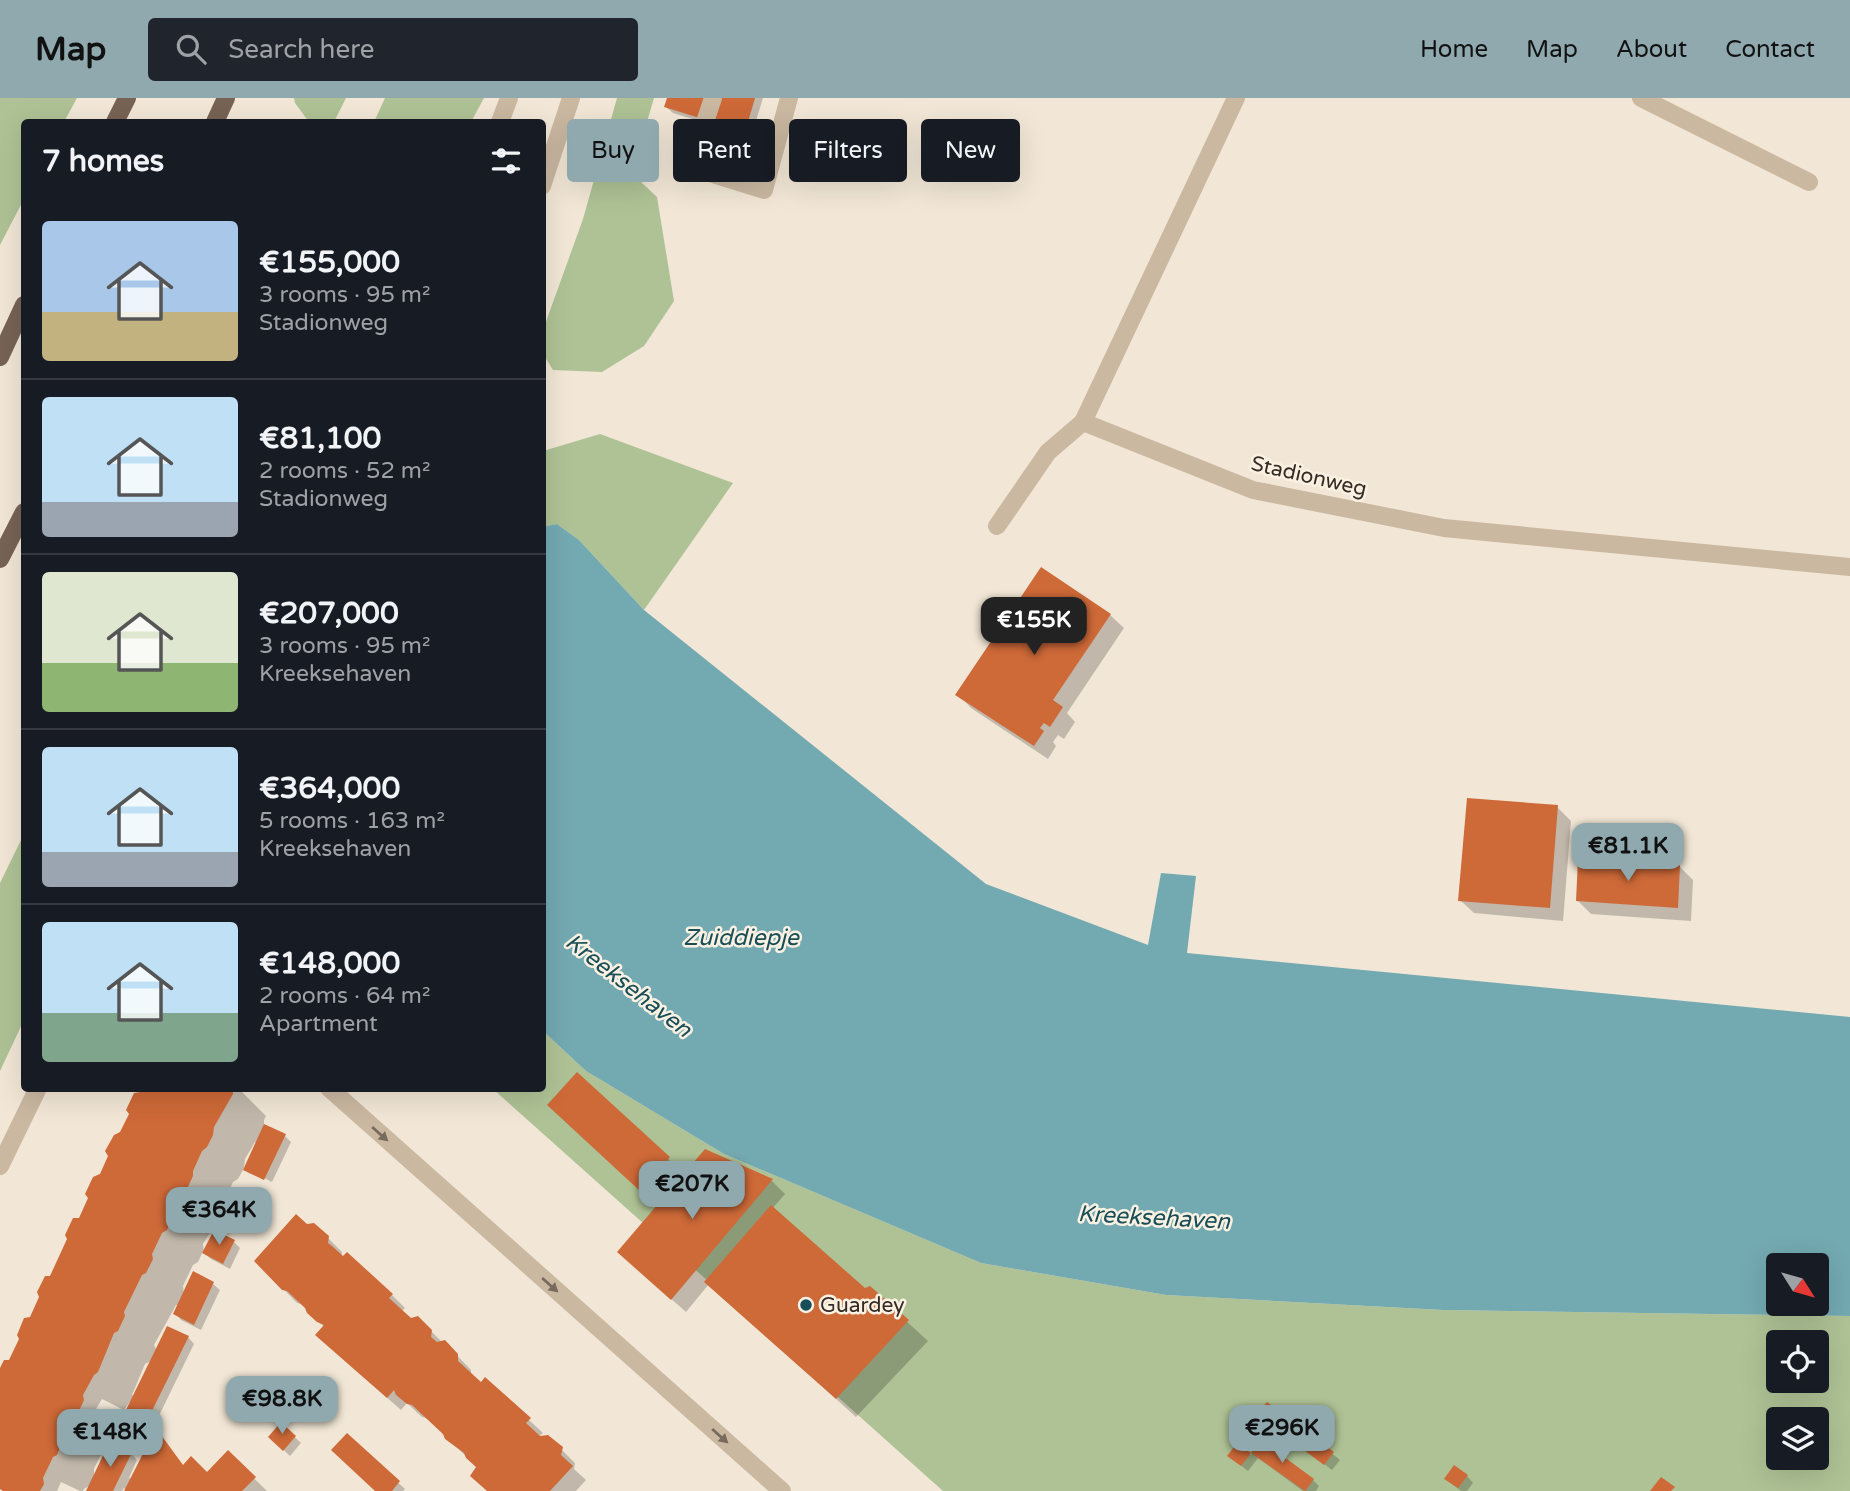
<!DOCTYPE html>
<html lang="en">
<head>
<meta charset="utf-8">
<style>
  :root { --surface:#171b24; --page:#20242c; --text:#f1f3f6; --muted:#9ea1a6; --line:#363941; --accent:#8fa9af }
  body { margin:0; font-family:"Varela Round",sans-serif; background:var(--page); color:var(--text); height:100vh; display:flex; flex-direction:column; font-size:26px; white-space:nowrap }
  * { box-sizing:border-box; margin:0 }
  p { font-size:23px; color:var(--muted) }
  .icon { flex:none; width:38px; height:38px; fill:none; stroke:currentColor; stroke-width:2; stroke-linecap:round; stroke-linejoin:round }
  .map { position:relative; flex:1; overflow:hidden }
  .drawer { position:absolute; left:21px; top:21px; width:525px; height:973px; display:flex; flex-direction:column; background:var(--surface); border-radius:7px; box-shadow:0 7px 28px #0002 }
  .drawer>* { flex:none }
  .guide { position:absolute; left:567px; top:21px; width:665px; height:63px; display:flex; gap:14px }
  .needle { width:46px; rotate:127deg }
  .fabs { position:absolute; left:1766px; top:1155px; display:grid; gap:14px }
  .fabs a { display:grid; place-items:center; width:63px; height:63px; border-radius:7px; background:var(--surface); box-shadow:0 7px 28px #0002; font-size:35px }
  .price { position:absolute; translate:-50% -60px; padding:0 16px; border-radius:14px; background:var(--accent); color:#111; font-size:23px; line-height:46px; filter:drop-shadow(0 2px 4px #0008) }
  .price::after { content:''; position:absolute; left:50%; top:42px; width:21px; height:16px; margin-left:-10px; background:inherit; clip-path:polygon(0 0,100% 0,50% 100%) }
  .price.active { background:#222; color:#fff }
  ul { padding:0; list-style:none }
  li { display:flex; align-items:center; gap:21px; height:175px; padding:0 21px }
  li+li { border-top:2px solid var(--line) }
  li span { display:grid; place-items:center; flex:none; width:196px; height:140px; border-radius:7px; color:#555 }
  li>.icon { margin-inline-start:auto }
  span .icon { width:84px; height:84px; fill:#fffc; stroke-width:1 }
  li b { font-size:30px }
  h2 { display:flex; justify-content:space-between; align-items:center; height:84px; padding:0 21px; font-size:30px }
  .tag { padding:0 24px; border-radius:7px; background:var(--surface); box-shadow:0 7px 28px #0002; font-size:24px; line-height:63px }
  .tag.active { background:var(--accent); color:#111 }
  header { display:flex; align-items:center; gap:42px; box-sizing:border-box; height:98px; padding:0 35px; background:var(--accent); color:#111 }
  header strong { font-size:33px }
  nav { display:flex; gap:38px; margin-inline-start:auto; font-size:24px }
  .search { width:490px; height:63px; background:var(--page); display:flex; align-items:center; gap:18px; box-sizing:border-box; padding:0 24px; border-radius:7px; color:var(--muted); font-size:26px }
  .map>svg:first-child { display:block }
  .green { fill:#afc295; fill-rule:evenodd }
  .water { fill:#73a9b1; fill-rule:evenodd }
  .shadow { fill:#0003; fill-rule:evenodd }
  .building { fill:#ce6938 }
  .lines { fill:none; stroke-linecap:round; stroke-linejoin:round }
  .lane { stroke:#cab8a1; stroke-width:18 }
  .street { stroke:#cab8a1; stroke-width:18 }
  .primary { stroke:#776354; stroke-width:18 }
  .oneway { fill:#786a5c }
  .poi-dot { fill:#184e58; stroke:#faf1e2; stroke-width:2.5 }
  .labels { text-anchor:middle; stroke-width:5; stroke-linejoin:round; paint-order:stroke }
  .street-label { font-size:21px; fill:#342b24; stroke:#faf1e2 }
  .poi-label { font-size:21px; fill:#342b24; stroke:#faf1e2; text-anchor:start }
  .water-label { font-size:23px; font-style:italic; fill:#184e58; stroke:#faf1e2 }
</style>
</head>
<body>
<header>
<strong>Map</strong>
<div class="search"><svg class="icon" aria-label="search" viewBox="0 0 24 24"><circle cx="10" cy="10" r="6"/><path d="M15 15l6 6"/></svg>Search here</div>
<nav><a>Home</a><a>Map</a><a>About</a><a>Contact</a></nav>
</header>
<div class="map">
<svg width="1850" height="1393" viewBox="0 0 1850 1393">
  <rect width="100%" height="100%" fill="#f2e7d6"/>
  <g class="green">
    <path d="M 0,0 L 77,0 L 64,24 L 24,24 L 24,101 L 0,147 Z"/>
    <path d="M 294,0 L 346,0 L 334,24 L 309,24 L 295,5 Z"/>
    <path d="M 385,0 L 484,0 L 471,24 L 374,24 Z"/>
    <path d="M 617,0 L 654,0 L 637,58 L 642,85 L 657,99 L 674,203 L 644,248 L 602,274 L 553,272 L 543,256 L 543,232 L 583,121 Z"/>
    <path d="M 600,336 L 733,385 L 644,512 L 579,442 L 557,426 L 543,429 L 543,353 Z"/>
    <path d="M 24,736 L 24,922 L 0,973 L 0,785 Z"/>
    <path d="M 543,933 L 586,973 L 724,1056 L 981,1165 L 1166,1197 L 1443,1212 L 1850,1218 L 1850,1393 L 943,1393 L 493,991 L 542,990 ZM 1778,1244 L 1816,1244 L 1816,1283 L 1778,1283 ZM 1778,1321 L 1816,1321 L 1816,1360 L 1778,1360 Z"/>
  </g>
  <path class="water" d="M 557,426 L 579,442 L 644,512 L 986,786 L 1148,847 L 1161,775 L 1196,778 L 1187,855 L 1850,919 L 1850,1218 L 1443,1212 L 1166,1197 L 981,1165 L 724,1056 L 586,973 L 543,933 L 542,429 ZM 1778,1167 L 1816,1167 L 1816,1206 L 1778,1206 Z"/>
  <g class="shadow">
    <path d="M 669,0 L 763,0 L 751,39 L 673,15 L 666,9 Z"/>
    <path d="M 1110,517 L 1124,530 L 1067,615 L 1075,624 L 1064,641 L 1058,637 L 1053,644 L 1056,648 L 1048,661 L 971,610 L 958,596 Z"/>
    <path d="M 1557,709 L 1571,723 L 1563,823 L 1474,815 L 1460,802 Z"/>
    <path d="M 1679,768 L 1693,782 L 1691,823 L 1591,816 L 1578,803 Z"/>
    <path d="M 578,976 L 682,1074 L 654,1105 L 562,1020 Z"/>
    <path d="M 143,990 L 238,990 L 266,1018 L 264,1022 L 264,1028 L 285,1038 L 291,1044 L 272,1084 L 250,1073 L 250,1076 L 245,1071 L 257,1045 L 255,1044 L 245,1061 L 244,1070 L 238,1081 L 233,1084 L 223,1105 L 224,1112 L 203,1146 L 204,1155 L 203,1153 L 198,1164 L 193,1167 L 183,1188 L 184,1196 L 213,1186 L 220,1192 L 201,1232 L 181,1222 L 175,1215 L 178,1208 L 176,1207 L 154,1247 L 157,1253 L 188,1239 L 194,1246 L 150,1336 L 131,1326 L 124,1320 L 131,1302 L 124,1312 L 102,1301 L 96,1311 L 97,1317 L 91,1329 L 87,1332 L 83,1338 L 101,1356 L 94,1371 L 94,1382 L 131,1355 L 137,1362 L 129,1380 L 132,1381 L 184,1368 L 207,1376 L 228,1355 L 267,1393 L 127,1393 L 124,1390 L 122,1393 L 88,1393 L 92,1386 L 84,1391 L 83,1393 L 80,1393 L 61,1384 L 57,1393 L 7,1393 L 0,1389 L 0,1274 L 11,1263 ZM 153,1262 L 135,1298 L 132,1297 L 145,1266 Z"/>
    <path d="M 705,1053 L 772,1083 L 785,1096 L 772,1111 L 864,1191 L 870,1190 L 928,1243 L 856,1319 L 709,1186 L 686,1214 L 633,1167 Z"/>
    <path d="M 235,1092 L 254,1101 L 261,1108 L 251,1128 L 231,1119 L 224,1112 Z"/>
    <path d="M 307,1128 L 328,1140 L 342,1154 L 340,1163 L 392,1197 L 405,1210 L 401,1214 L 410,1222 L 418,1220 L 442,1244 L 444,1244 L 471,1272 L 471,1277 L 481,1286 L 485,1282 L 529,1322 L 543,1335 L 536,1341 L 561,1351 L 575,1365 L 574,1371 L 586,1382 L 576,1393 L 487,1393 L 478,1370 L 427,1320 L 422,1319 L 407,1305 L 401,1312 L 331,1250 L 324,1229 L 302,1206 L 297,1205 L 256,1163 Z"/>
    <path d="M 234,1144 L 240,1150 L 230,1171 L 211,1161 L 204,1155 Z"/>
    <path d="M 1267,1307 L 1299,1332 L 1291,1342 L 1264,1323 L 1254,1336 L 1242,1327 L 1243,1310 L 1257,1320 Z"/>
    <path d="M 281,1326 L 301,1345 L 290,1358 L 270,1339 Z"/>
    <path d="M 1308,1336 L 1340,1362 L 1332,1372 L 1299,1347 Z"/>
    <path d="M 347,1338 L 405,1391 L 403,1393 L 377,1393 Z"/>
    <path d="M 1261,1343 L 1313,1382 L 1319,1388 L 1316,1393 L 1303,1393 L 1258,1360 L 1248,1373 L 1229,1358 L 1237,1347 L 1251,1357 Z"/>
    <path d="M 1467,1378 L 1473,1385 L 1467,1393 L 1461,1393 L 1446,1381 Z"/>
  </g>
  <g class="building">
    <path d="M 667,0 L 755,0 L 745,34 L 664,9 Z"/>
    <path d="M 1041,469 L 1111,516 L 1053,602 L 1063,609 L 1050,629 L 1044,625 L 1040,630 L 1044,633 L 1034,648 L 955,597 Z"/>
    <path d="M 1467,700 L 1558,707 L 1550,810 L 1458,803 Z"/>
    <path d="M 1578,761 L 1680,767 L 1678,810 L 1576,803 Z"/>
    <path d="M 577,974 L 670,1059 L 640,1093 L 547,1007 Z"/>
    <path d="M 141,990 L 233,990 L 233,996 L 214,1029 L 213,1037 L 207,1049 L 202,1053 L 193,1073 L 193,1078 L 187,1091 L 182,1094 L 172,1114 L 173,1119 L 167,1132 L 162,1135 L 152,1156 L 153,1161 L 146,1175 L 142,1177 L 124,1214 L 125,1218 L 118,1233 L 114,1235 L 98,1274 L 94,1277 L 83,1297 L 84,1302 L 78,1315 L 73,1318 L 57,1357 L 53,1359 L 43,1380 L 44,1386 L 40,1393 L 3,1393 L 0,1391 L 0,1270 L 4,1262 L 9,1262 L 19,1241 L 17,1237 L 24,1220 L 30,1219 L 39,1199 L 37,1194 L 45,1178 L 50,1178 L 67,1141 L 65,1137 L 73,1120 L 79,1120 L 88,1100 L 85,1096 L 93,1079 L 100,1076 L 108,1058 L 105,1053 L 114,1037 L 120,1034 L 129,1016 L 126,1012 L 134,995 L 140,994 Z"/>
    <path d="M 264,1026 L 286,1036 L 264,1082 L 243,1072 Z"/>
    <path d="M 705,1051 L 773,1081 L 671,1202 L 617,1154 Z"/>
    <path d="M 234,1090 L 255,1100 L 244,1123 L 222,1113 Z"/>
    <path d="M 771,1107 L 865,1190 L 870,1188 L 909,1222 L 836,1301 L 704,1184 Z"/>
    <path d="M 296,1116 L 307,1126 L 314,1125 L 329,1138 L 328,1145 L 332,1148 L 343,1158 L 347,1154 L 393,1196 L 389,1200 L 411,1220 L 418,1218 L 432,1232 L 431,1239 L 437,1244 L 445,1242 L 458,1256 L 458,1263 L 481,1284 L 485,1279 L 531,1320 L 526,1325 L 540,1338 L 548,1337 L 563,1349 L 561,1357 L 573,1368 L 550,1393 L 487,1393 L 470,1378 L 476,1369 L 466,1360 L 464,1355 L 445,1341 L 443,1336 L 412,1307 L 407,1306 L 396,1297 L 394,1292 L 387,1300 L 315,1237 L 324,1227 L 317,1224 L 307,1215 L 305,1210 L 287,1193 L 282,1192 L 254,1163 Z"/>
    <path d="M 214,1132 L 235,1142 L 223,1166 L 202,1155 Z"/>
    <path d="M 193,1173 L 214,1184 L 194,1227 L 173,1216 Z"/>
    <path d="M 167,1228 L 189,1238 L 143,1331 L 122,1320 Z"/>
    <path d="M 1267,1304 L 1294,1324 L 1284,1337 L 1256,1317 L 1246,1331 L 1233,1321 L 1243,1307 L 1256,1317 Z"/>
    <path d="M 281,1324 L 296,1338 L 283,1353 L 268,1339 Z"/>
    <path d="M 156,1330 L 183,1367 L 191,1358 L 207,1374 L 228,1352 L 256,1379 L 242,1393 L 124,1393 Z"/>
    <path d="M 1307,1334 L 1334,1354 L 1324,1367 L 1297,1347 Z"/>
    <path d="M 347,1335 L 400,1383 L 392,1393 L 375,1393 L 331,1352 Z"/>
    <path d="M 1260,1341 L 1314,1381 L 1305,1393 L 1251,1355 Z"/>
    <path d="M 110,1343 L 132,1354 L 113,1393 L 86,1393 Z"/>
    <path d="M 1237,1345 L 1251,1355 L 1241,1368 L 1227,1358 Z"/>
    <path d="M 1454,1367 L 1468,1377 L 1458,1390 L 1444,1381 Z"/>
    <path d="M 1661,1379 L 1675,1389 L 1671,1393 L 1650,1393 Z"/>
  </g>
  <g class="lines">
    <g class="lane">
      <path d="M 713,0 L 690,69 L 764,92 L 789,0"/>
      <path d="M 1641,0 L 1809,84"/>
      <path d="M 997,428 L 1048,354 L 1083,324"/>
    </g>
    <g class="street">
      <path d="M 1236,0 L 1083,324 L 1253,392 L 1444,430 L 1850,469"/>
      <path d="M 500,24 L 509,0"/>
      <path d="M 542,88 L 571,0"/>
      <path d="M 329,990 L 782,1393"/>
      <path d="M 0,1068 L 38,990"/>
    </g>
    <g class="primary">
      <path d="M 115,24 L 127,0"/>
      <path d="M 215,24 L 226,0"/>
      <path d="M 0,259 L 24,207"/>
      <path d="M 0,461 L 24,414"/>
    </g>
  </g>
  <defs><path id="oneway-solid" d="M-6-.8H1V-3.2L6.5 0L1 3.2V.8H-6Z" transform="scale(1.75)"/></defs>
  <g class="oneway">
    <use href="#oneway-solid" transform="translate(380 1036) rotate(42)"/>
    <use href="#oneway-solid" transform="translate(550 1187) rotate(42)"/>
    <use href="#oneway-solid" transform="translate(720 1338) rotate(42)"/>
  </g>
  <circle class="poi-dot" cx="806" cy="1207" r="7"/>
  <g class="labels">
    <g class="street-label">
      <text transform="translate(1309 378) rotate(13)" y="7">Stadionweg</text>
    </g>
    <g class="poi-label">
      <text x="820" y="1214">Guardey</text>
    </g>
    <g class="water-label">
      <text x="741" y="847">Zuiddiepje</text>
      <text transform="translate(629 887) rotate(38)" y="8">Kreeksehaven</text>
      <text transform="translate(1154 1119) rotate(3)" y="8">Kreeksehaven</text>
    </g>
  </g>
</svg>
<div class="fabs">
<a><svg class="needle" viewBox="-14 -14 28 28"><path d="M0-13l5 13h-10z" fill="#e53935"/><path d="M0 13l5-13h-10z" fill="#9ea1a6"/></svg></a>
<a><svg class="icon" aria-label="locate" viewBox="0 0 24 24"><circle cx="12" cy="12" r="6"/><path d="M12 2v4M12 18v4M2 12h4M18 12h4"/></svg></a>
<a><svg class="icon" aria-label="layers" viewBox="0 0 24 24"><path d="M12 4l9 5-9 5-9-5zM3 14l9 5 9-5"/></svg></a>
</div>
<b class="price active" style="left:1034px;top:559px">€155K</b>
<b class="price" style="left:1628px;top:785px">€81.1K</b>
<b class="price" style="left:692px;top:1123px">€207K</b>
<b class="price" style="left:219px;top:1149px">€364K</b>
<b class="price" style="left:282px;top:1338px">€98.8K</b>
<b class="price" style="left:1282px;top:1367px">€296K</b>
<b class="price" style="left:110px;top:1371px">€148K</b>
<div class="guide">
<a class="tag active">Buy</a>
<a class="tag">Rent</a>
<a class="tag">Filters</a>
<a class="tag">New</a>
</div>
<section class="drawer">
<h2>7 homes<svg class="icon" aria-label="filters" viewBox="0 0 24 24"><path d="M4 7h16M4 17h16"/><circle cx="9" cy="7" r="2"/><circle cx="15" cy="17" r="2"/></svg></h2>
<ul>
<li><span style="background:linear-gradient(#a9c7e8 65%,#c2b280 0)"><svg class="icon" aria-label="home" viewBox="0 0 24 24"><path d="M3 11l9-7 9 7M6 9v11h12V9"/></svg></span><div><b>€155,000</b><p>3 rooms · 95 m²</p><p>Stadionweg</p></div></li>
<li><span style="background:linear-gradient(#bfe0f5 75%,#9aa5b1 0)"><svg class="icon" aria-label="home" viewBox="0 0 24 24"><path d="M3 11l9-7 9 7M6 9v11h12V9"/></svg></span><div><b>€81,100</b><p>2 rooms · 52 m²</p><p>Stadionweg</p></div></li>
<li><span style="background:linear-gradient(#dfe7d0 65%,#8fb573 0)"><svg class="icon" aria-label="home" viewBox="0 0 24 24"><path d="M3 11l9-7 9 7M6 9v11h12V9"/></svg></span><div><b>€207,000</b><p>3 rooms · 95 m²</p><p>Kreeksehaven</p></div></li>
<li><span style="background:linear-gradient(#bfe0f5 75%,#9aa5b1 0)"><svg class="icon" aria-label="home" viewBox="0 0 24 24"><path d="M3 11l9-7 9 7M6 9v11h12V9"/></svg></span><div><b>€364,000</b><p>5 rooms · 163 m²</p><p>Kreeksehaven</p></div></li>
<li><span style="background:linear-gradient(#bfe0f5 65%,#7fa58c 0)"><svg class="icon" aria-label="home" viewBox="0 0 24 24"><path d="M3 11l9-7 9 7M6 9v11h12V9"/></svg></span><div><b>€148,000</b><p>2 rooms · 64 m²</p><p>Apartment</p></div></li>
</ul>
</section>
</div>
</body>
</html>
